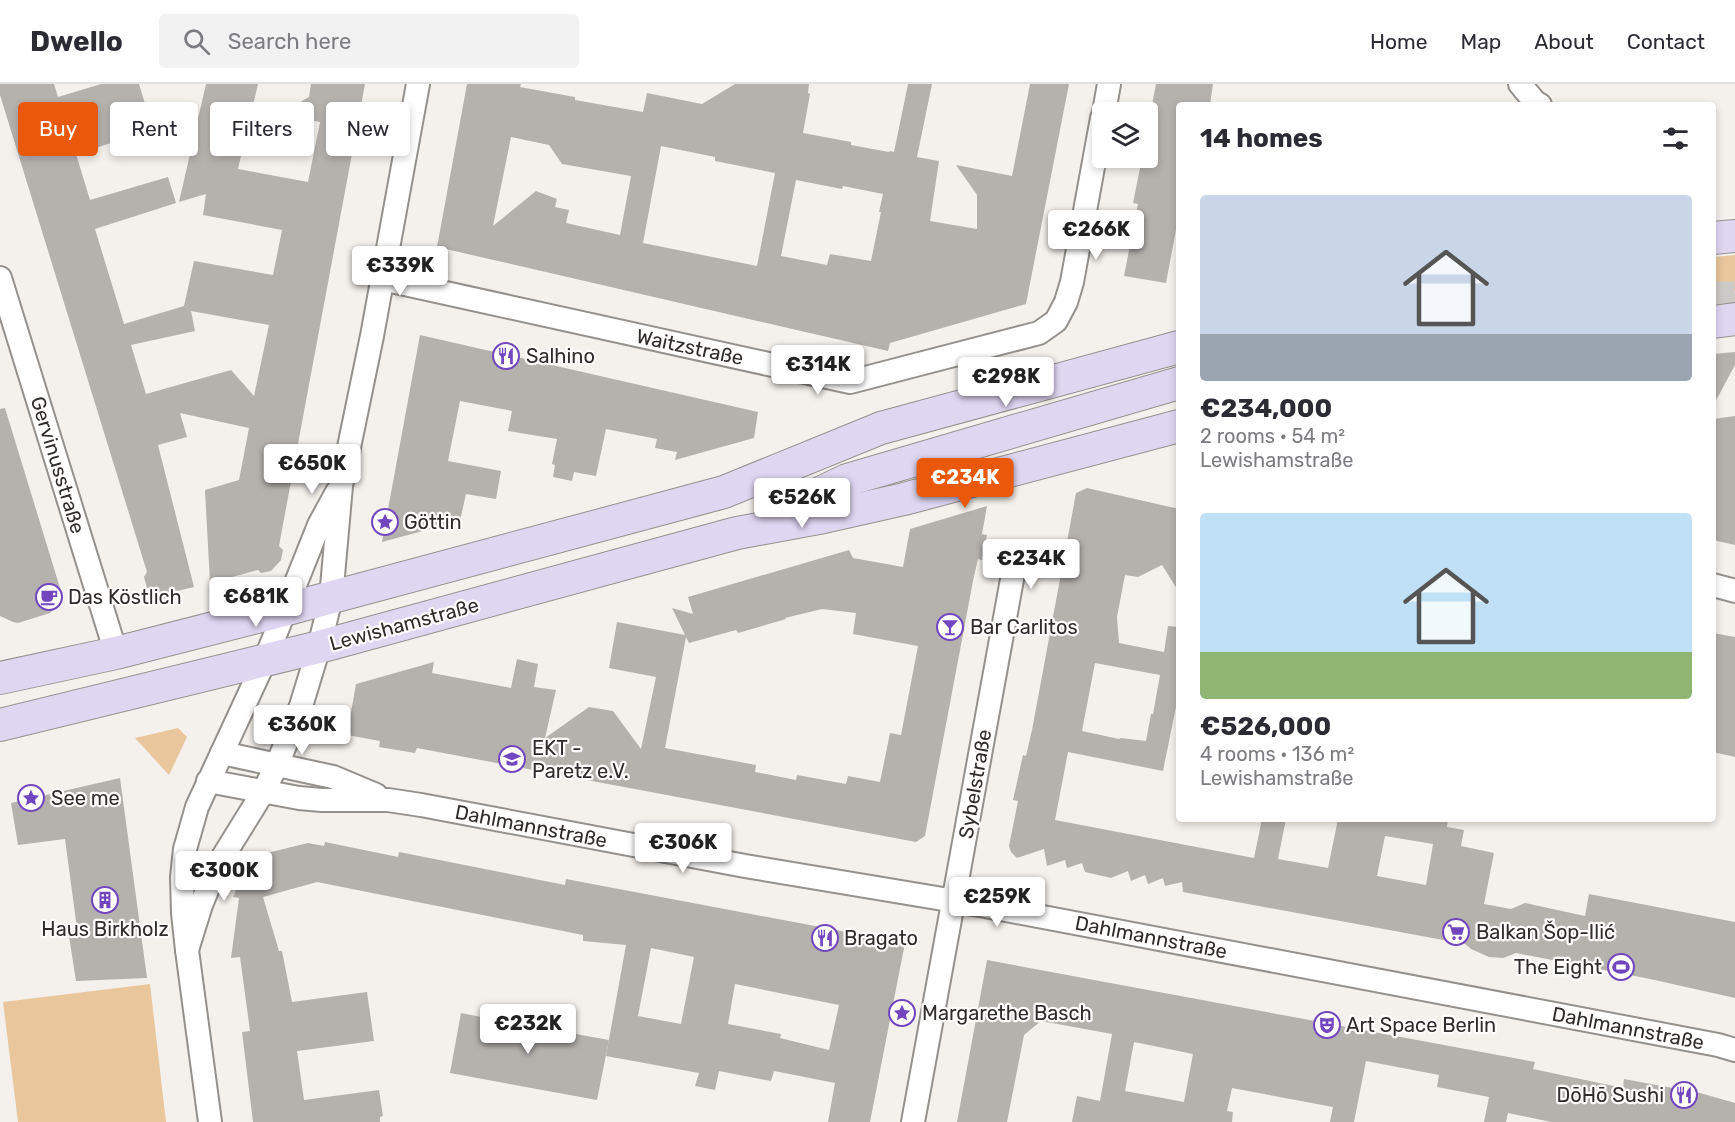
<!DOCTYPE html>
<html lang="en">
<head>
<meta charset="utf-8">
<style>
  :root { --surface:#fff; --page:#f2f2f3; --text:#2b2b33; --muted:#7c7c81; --line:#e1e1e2; --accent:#ea580c }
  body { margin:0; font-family:Rubik,sans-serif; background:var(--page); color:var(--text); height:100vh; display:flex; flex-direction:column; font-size:22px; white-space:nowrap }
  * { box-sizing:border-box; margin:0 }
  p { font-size:20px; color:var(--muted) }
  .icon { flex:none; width:33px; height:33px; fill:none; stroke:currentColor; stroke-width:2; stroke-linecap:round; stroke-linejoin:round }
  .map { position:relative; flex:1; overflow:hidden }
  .side { position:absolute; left:1176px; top:18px; width:540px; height:720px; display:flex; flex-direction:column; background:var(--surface); border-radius:6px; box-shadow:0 3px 9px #0003 }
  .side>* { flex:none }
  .guide { position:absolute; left:18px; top:18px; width:570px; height:54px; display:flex; gap:12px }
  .buttons { position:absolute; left:1092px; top:18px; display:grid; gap:12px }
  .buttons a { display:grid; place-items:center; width:66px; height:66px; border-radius:6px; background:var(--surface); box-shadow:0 3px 9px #0003; font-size:30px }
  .price { position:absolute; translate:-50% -51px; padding:0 14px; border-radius:6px; background:#fff; color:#222; font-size:20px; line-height:39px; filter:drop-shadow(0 2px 3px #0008) }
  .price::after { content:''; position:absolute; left:50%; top:36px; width:18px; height:14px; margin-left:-9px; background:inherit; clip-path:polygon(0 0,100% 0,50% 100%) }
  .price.current { background:var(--accent); color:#fff }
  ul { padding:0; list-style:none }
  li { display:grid; align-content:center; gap:12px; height:318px; padding:0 24px }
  li span { display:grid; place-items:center; height:186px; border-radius:6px; color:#555 }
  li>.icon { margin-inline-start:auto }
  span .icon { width:108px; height:108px; fill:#fffc; stroke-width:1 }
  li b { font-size:26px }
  h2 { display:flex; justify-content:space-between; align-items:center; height:72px; padding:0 24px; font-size:26px }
  .tag { padding:0 21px; border-radius:6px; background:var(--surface); box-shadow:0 3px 9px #0003; font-size:21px; line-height:54px }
  .tag.current { background:var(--accent); color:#fff }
  header { display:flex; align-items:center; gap:36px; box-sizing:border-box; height:84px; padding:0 30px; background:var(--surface); border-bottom:2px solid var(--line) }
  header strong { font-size:28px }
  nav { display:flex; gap:33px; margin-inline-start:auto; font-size:21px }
  .search { width:420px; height:54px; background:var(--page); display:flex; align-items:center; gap:15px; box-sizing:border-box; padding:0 21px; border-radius:6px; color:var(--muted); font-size:22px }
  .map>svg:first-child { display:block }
  .green { fill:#e9c69c }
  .building { fill:#b5b2ae; fill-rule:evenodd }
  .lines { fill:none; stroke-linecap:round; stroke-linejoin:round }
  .secondary-tunnel { stroke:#cdc9c6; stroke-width:32; stroke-dasharray:32 16; stroke-linecap:butt }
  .street-casing { stroke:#94918d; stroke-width:26 }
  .secondary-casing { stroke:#94918d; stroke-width:34 }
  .street { stroke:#fff; stroke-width:22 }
  .secondary { stroke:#dfd6f2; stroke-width:32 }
  .labels { text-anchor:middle; stroke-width:4.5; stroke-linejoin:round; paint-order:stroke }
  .street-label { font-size:20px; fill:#2f2d2c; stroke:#fffefd }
  .poi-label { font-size:20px; fill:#2f2d2c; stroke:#fffefd; text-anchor:start }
</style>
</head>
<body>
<header>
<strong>Dwello</strong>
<div class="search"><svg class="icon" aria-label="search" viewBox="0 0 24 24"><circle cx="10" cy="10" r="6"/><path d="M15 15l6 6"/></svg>Search here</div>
<nav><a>Home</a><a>Map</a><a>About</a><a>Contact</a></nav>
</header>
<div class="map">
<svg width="1735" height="1038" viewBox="0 0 1735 1038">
  <rect width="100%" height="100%" fill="#f4f0ec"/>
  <g class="green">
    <path d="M 1735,171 L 1735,206 L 1713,207 L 1713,173 Z"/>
    <path d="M 178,644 L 187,653 L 169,691 L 135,654 Z"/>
    <path d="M 150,900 L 166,1038 L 18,1038 L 3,918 Z"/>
  </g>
  <g class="building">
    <path d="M 0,0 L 54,0 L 58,13 L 101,0 L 139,0 L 153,46 L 76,70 L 90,116 L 168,93 L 176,119 L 95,145 L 124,240 L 184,222 L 194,177 L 273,191 L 282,146 L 203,131 L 206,110 L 179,118 L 206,0 L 258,0 L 238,85 L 308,98 L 320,38 L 279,30 L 309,13 L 311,0 L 365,0 L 279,462 L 283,466 L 281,476 L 271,487 L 261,489 L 258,486 L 210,499 L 205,406 L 239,396 L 249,344 L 180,329 L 187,353 L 158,361 L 194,503 L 177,507 L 175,511 L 164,515 L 160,512 L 154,513 L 153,506 L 147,504 L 144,493 L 147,488 L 0,11 ZM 191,227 L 269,241 L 254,312 L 231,286 L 146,310 L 131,261 L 195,247 Z"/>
    <path d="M 467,0 L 521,0 L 520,3 L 575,13 L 575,16 L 643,28 L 647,9 L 702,20 L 735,0 L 809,0 L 808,9 L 810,10 L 803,49 L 851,58 L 851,61 L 889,68 L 890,67 L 894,68 L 908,0 L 932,0 L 917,73 L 939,77 L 930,137 L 977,145 L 977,111 L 956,81 L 1012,92 L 1030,0 L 1069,0 L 1026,220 L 890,259 L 888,267 L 437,163 ZM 511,53 L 549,61 L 562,80 L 631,92 L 620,151 L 566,139 L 569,126 L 555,123 L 557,115 L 536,107 L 493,142 ZM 661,62 L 715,73 L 715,77 L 775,89 L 757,182 L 643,159 ZM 796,96 L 842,105 L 843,102 L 883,110 L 879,128 L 881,128 L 871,177 L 830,170 L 827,181 L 781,172 Z"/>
    <path d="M 1156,0 L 1213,0 L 1210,21 L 1179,21 L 1179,130 L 1166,199 L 1124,192 L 1138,120 L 1133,119 L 1142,74 L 1148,74 L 1148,41 Z"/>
    <path d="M 420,251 L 758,328 L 754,354 L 675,376 L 677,368 L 655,364 L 657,355 L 606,345 L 596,392 L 574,388 L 572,397 L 553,393 L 555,381 L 552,380 L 557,355 L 508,347 L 512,327 L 460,317 L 448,377 L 501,387 L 496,415 L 466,410 L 460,437 L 382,458 Z"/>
    <path d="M 1735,268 L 1735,281 L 1713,322 L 1713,270 Z"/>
    <path d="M 5,324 L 60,504 L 61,510 L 58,521 L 50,529 L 18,539 L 13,538 L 0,532 L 0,325 Z"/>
    <path d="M 1735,332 L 1735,461 L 1713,456 L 1713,335 Z"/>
    <path d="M 1087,404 L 1179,425 L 1179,508 L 1162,481 L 1138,493 L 1125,491 L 1117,533 L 1119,559 L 1164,568 L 1168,542 L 1179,543 L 1179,608 L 1163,687 L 1068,668 L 1055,736 L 1254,774 L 1262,735 L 1286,735 L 1278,775 L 1328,784 L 1338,735 L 1448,735 L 1447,743 L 1464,746 L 1461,762 L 1494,769 L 1484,820 L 1511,825 L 1525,819 L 1585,832 L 1589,810 L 1735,838 L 1735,914 L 1650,895 L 1516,869 L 1503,874 L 1489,873 L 1471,865 L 1465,860 L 1183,808 L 1182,798 L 1165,802 L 1163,794 L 1148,800 L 1145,791 L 1131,797 L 1128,787 L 1111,794 L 1085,788 L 1082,779 L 1067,784 L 1065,776 L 1047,782 L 1044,765 L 1017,774 L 1011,768 L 1009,762 L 1018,717 L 1013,716 L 1023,671 L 1026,672 L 1032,646 L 1076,409 ZM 1095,579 L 1160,591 L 1153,630 L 1151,630 L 1146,657 L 1121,654 L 1119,655 L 1082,647 ZM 1385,752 L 1433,760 L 1426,801 L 1377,792 Z"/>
    <path d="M 987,422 L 982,450 L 987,451 L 982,476 L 978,475 L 973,497 L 925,752 L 916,758 L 417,664 L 415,669 L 379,663 L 380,657 L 347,651 L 356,600 L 434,578 L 432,589 L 511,604 L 517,575 L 538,580 L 534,603 L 556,606 L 545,654 L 589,623 L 613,627 L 641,665 L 656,593 L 609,584 L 617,538 L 685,551 L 672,524 L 693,530 L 688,513 L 849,466 L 853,474 L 903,483 L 910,445 ZM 822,525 L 856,529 L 853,550 L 918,562 L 901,651 L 890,649 L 880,698 L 848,692 L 846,700 L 797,691 L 796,696 L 755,688 L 756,681 L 665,664 L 686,553 L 689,559 L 736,546 L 738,549 L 786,535 L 785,534 Z"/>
    <path d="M 1713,549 L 1735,553 L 1735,673 L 1713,668 Z"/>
    <path d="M 120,694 L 147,894 L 76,897 L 69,852 L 78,852 L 65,755 L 18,761 L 11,719 Z"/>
    <path d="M 325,758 L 398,773 L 399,768 L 565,801 L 566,795 L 905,859 L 870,1038 L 828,1038 L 835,999 L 774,987 L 771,997 L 719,987 L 715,1006 L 695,1002 L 699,989 L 606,972 L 626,861 L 583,857 L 583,851 L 317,798 L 263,813 L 279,867 L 282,867 L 292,918 L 367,908 L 374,957 L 297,967 L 304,1016 L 379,1006 L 383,1032 L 380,1033 L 380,1038 L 253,1038 L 242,948 L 250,947 L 240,873 L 231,874 L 239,814 L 233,813 L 247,781 L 267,769 L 308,759 L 324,762 ZM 651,864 L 694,873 L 681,940 L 638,932 ZM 735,900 L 839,921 L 829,966 L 780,954 L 781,950 L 728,940 Z"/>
    <path d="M 987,876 L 1535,978 L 1533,985 L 1623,1004 L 1624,995 L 1700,1009 L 1735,1019 L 1735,1038 L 1551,1038 L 1508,1029 L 1506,1038 L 1484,1038 L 1489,1013 L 1437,1003 L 1439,991 L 1366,977 L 1354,1038 L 1330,1038 L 1333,1023 L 1232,1004 L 1227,1027 L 1233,1028 L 1232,1038 L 1072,1038 L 1077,1012 L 1100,1017 L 1112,950 L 1041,937 L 1024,951 L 1007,1038 L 957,1038 ZM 1134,958 L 1193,970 L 1184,1018 L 1125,1007 Z"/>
    <path d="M 482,925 L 517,931 L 515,939 L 609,956 L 597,1016 L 450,989 L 461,929 L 481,933 Z"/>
  </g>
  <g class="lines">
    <path class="secondary-tunnel" d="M 1713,214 L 1735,213"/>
    <defs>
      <g id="street">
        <path d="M 1520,0 L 1535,18 L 1540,21"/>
        <path d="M 1104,28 L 1109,0"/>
        <path d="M 0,194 L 116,569"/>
        <path d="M 382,195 L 850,298 L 1039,249 L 1056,237 L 1066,218 L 1072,198 L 1102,34"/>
        <path d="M 1713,501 L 1735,507"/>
        <path d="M 222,669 L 333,693 L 376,711"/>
        <path d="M 208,697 L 299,714 L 322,716 L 388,716 L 421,721 L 745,782 L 985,822 L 1718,961 L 1735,966"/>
        <path d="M 187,866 L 201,821 L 216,784 L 263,708 L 277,681 L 301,622 L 319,563 L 331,514 L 341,402 L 372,252 L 418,0"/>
        <path d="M 210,1038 L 187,866 L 183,829 L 182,793 L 185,765 L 197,723 L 265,576 L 319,441 L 337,408"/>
        <path d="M 913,1038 L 1017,468"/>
      </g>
      <g id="secondary">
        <path d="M 1713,154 L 1735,152"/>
        <path d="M 1713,238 L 1735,235"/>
        <path d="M 775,431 L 847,396 L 1179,299"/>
        <path d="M 0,594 L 116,569 L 284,526 L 724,408 L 881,344 L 1179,263"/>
        <path d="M 0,641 L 319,563 L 737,449 L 824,433 L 904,415 L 1179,342"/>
      </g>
    </defs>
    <use href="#street" class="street-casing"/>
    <use href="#secondary" class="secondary-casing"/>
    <use href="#street" class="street"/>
    <use href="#secondary" class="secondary"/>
  </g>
  <defs>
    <symbol id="restaurant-ring" viewBox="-11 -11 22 22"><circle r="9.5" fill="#fffefd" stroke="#7246be" stroke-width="1.5"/><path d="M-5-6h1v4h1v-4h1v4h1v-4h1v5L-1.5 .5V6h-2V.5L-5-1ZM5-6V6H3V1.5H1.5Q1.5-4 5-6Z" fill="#7246be"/></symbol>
    <symbol id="sight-ring" viewBox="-11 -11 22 22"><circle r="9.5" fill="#fffefd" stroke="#7246be" stroke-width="1.5"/><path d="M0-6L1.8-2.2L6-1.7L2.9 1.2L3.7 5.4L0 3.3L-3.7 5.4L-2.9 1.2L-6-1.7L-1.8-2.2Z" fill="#7246be"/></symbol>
    <symbol id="cafe-ring" viewBox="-11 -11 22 22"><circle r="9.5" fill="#fffefd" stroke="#7246be" stroke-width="1.5"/><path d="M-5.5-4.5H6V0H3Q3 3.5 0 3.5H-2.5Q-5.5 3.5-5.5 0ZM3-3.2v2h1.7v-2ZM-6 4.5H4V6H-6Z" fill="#7246be"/></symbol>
    <symbol id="bar-ring" viewBox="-11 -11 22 22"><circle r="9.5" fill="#fffefd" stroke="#7246be" stroke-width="1.5"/><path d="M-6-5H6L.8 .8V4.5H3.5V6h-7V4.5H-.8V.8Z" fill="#7246be"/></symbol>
    <symbol id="school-ring" viewBox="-11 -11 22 22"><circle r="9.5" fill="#fffefd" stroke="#7246be" stroke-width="1.5"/><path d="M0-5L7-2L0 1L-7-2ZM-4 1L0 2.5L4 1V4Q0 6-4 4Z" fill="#7246be"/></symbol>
    <symbol id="building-ring" viewBox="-11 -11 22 22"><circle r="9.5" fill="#fffefd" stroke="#7246be" stroke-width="1.5"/><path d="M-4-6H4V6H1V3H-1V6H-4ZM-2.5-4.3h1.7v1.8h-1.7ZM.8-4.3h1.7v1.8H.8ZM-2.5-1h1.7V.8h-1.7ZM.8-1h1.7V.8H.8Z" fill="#7246be"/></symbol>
    <symbol id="supermarket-ring" viewBox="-11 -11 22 22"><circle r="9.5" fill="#fffefd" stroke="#7246be" stroke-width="1.5"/><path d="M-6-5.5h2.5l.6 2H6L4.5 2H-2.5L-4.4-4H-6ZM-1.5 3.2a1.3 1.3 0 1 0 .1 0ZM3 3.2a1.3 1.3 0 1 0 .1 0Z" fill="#7246be"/></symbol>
    <symbol id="stadium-ring" viewBox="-11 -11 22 22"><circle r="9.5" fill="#fffefd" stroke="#7246be" stroke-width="1.5"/><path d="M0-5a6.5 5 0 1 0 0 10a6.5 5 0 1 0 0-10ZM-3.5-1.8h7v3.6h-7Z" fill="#7246be"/></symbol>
    <symbol id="theatre-ring" viewBox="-11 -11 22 22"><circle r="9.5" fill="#fffefd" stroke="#7246be" stroke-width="1.5"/><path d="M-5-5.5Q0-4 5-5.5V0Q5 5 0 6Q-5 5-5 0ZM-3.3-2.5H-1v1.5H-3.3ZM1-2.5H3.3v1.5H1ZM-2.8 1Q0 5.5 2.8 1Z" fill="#7246be"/></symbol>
  </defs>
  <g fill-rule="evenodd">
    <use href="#restaurant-ring" x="491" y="257" width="30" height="30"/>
    <use href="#sight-ring" x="370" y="423" width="30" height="30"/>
    <use href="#cafe-ring" x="34" y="498" width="30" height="30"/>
    <use href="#bar-ring" x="935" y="528" width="30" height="30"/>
    <use href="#school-ring" x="497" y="660" width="30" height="30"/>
    <use href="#sight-ring" x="16" y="699" width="30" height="30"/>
    <use href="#building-ring" x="90" y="801" width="30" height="30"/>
    <use href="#supermarket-ring" x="1441" y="833" width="30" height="30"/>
    <use href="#restaurant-ring" x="810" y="839" width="30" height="30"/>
    <use href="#stadium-ring" x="1606" y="868" width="30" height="30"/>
    <use href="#sight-ring" x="887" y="914" width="30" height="30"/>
    <use href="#theatre-ring" x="1312" y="926" width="30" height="30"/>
    <use href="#restaurant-ring" x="1669" y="996" width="30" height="30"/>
  </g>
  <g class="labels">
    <g class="street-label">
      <text transform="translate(690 263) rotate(12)" y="7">Waitzstraße</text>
      <text transform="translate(58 381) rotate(73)" y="7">Gervinusstraße</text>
      <text transform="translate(404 540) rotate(-15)" y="7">Lewishamstraße</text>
      <text transform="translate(975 700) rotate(-80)" y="7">Sybelstraße</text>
      <text transform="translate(531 742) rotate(11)" y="7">Dahlmannstraße</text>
      <text transform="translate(1151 853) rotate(11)" y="7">Dahlmannstraße</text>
      <text transform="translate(1628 944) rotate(11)" y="7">Dahlmannstraße</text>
    </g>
    <g class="poi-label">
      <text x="526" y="279">Salhino</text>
      <text x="404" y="445">Göttin</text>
      <text x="68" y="520">Das Köstlich</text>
      <text x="970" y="550">Bar Carlitos</text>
      <text x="532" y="671">EKT -<tspan x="532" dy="23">Paretz e.V.</tspan></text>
      <text x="51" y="721">See me</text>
      <text x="105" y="852" text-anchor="middle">Haus Birkholz</text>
      <text x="1476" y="855">Balkan Šop-Ilić</text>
      <text x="844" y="861">Bragato</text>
      <text x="1602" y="890" text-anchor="end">The Eight</text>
      <text x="922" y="936">Margarethe Basch</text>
      <text x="1346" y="948">Art Space Berlin</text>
      <text x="1664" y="1018" text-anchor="end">DōHō Sushi</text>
    </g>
  </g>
</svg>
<div class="buttons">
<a><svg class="icon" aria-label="layers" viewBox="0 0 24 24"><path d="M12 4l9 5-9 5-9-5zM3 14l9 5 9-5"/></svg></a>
</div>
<b class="price" style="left:1096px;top:177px">€266K</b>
<b class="price" style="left:400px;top:213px">€339K</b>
<b class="price" style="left:818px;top:312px">€314K</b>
<b class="price" style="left:1006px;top:324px">€298K</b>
<b class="price" style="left:312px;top:411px">€650K</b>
<b class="price current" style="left:965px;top:425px">€234K</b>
<b class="price" style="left:802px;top:445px">€526K</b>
<b class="price" style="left:1031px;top:506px">€234K</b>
<b class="price" style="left:256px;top:544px">€681K</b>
<b class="price" style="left:302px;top:672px">€360K</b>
<b class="price" style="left:683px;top:790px">€306K</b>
<b class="price" style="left:224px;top:818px">€300K</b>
<b class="price" style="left:997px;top:844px">€259K</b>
<b class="price" style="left:528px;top:971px">€232K</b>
<div class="guide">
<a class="tag current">Buy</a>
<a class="tag">Rent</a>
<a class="tag">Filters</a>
<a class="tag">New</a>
</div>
<section class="side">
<h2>14 homes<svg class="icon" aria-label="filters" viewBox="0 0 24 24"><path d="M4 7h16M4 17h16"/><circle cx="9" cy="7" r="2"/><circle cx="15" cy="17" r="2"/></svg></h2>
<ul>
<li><span style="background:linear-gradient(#c9d6e8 75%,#9aa5b1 0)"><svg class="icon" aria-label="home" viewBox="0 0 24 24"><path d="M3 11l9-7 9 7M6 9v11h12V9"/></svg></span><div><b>€234,000</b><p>2 rooms · 54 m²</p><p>Lewishamstraße</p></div></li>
<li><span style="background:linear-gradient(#bfe0f5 75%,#8fb573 0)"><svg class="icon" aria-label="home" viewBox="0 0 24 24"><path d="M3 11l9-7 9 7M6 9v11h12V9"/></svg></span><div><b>€526,000</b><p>4 rooms · 136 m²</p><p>Lewishamstraße</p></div></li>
</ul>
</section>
</div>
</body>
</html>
